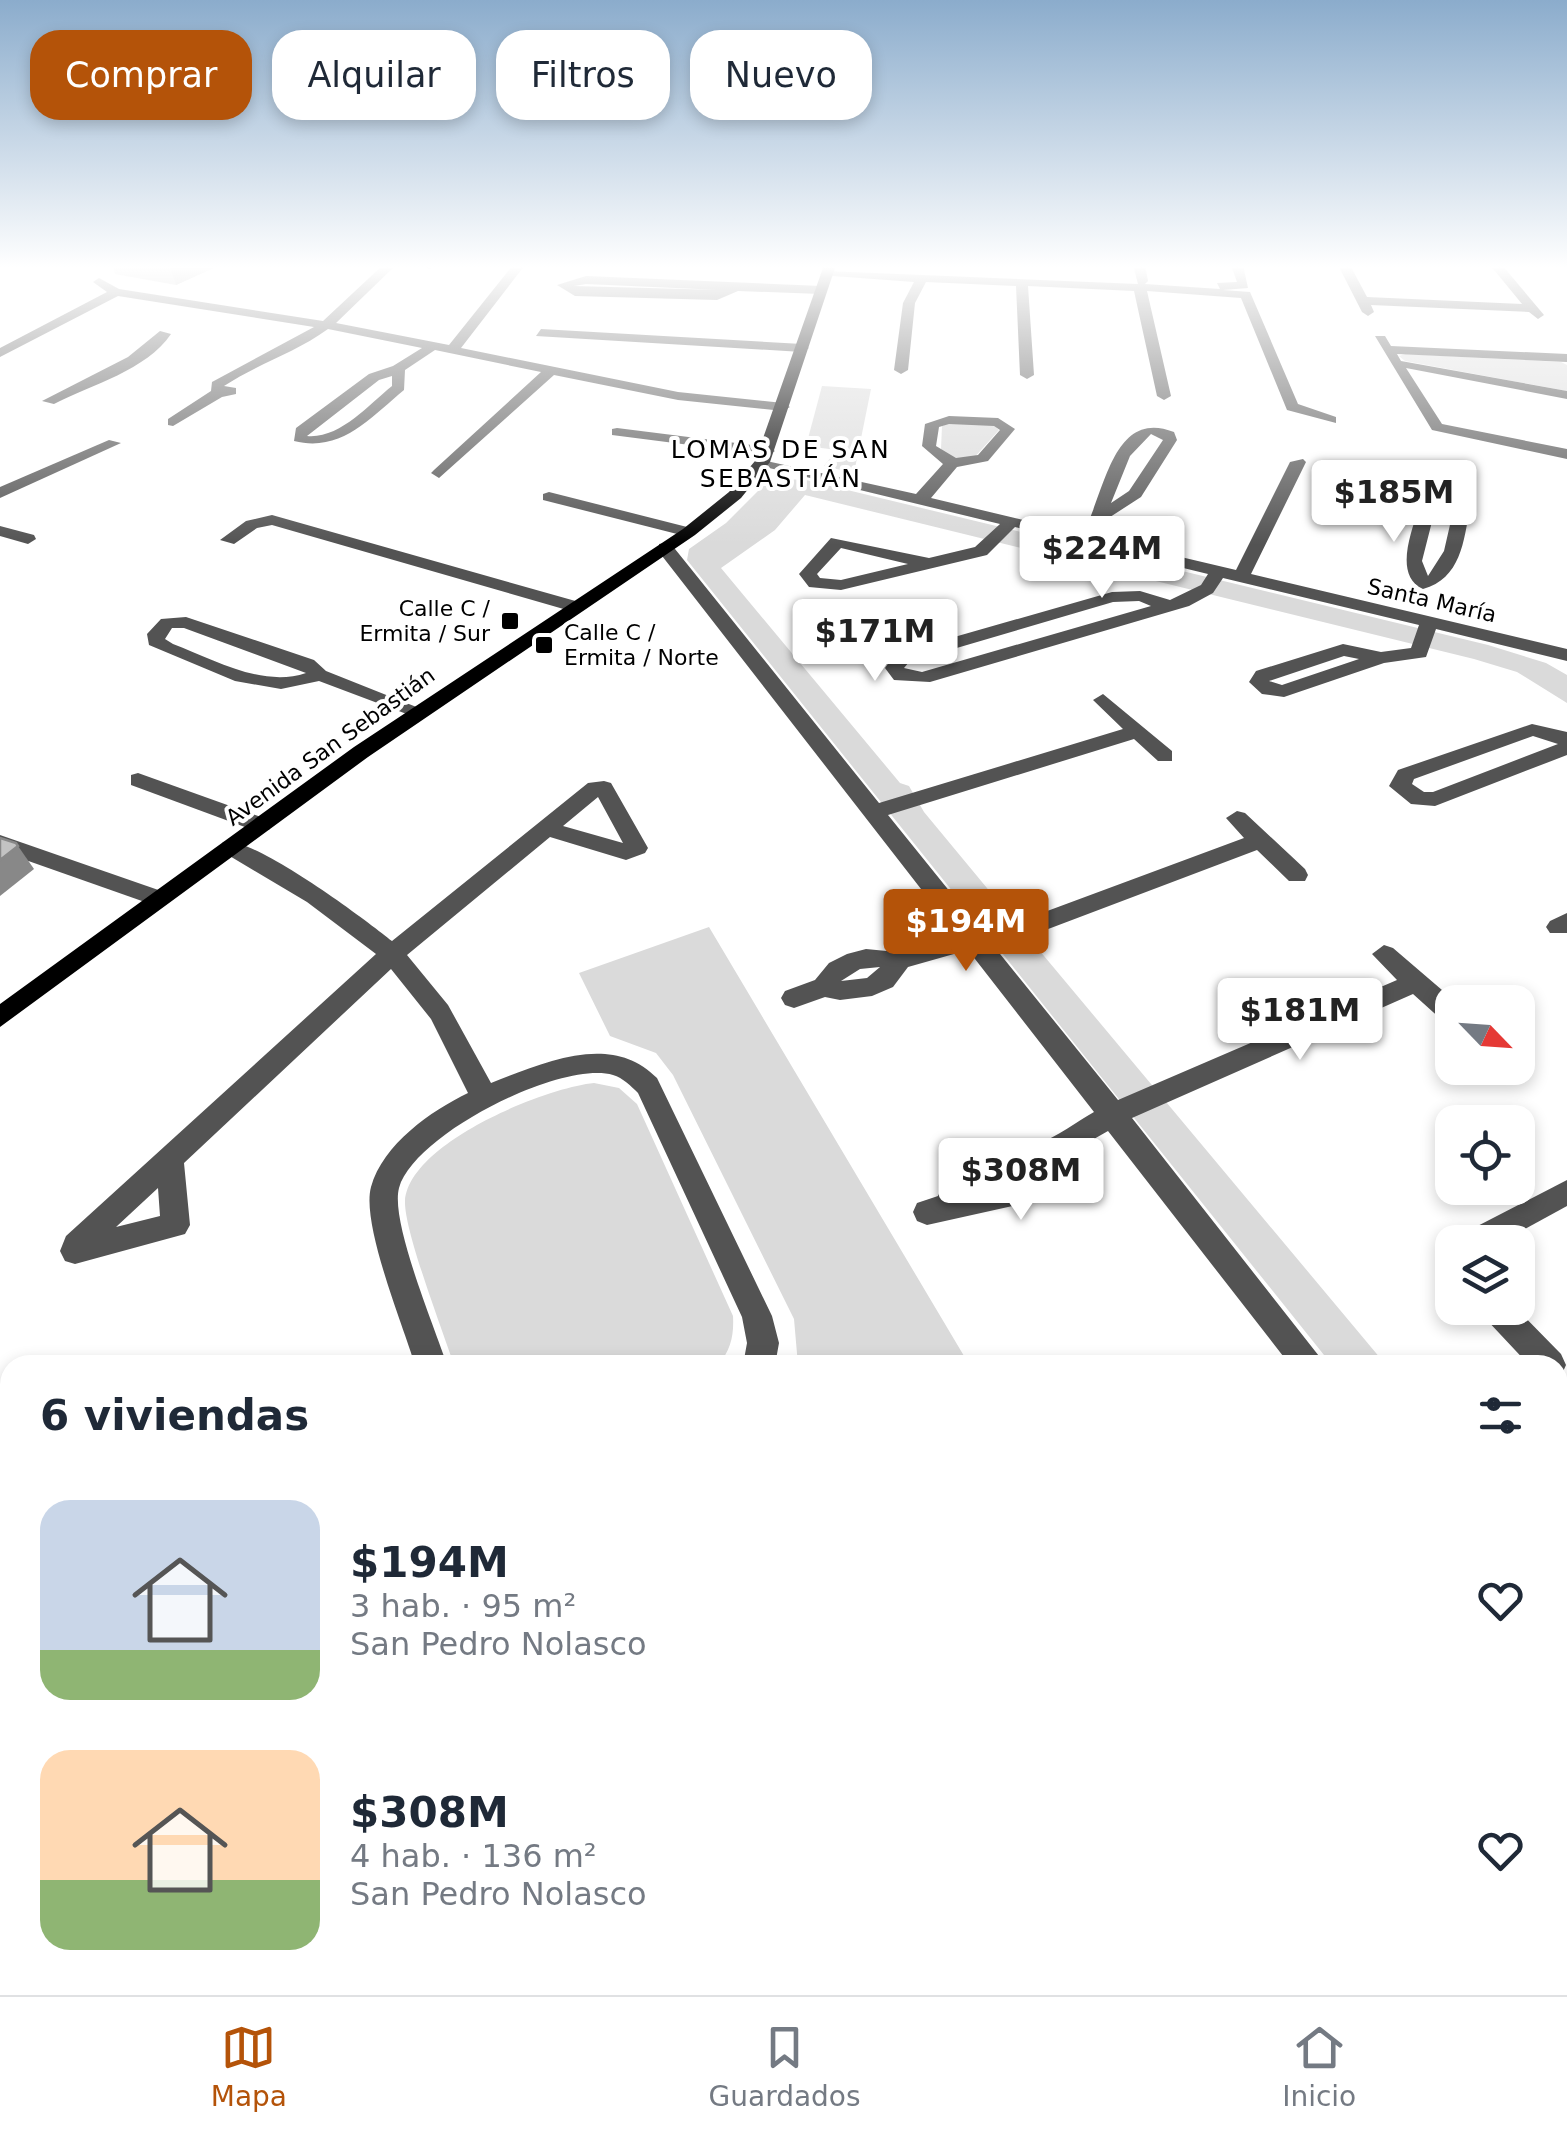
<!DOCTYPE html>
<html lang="es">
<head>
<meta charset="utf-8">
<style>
  :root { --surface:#fff; --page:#f2f2f3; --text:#1f2937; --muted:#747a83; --line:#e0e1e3; --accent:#b45309 }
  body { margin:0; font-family:"DejaVu Sans",sans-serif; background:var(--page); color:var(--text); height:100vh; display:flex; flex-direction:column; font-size:38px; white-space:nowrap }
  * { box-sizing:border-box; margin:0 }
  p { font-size:32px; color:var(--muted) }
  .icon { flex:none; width:55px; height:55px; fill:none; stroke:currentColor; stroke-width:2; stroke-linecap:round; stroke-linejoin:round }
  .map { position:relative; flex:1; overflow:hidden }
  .sheet { position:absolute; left:0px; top:1355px; width:1568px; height:640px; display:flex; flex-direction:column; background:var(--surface); border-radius:30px 30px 0 0; box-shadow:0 5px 15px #0003 }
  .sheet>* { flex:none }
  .guide { position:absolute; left:30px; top:30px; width:1000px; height:90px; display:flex; gap:20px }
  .needle { width:65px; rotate:115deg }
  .controls { position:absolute; left:1435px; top:985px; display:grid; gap:20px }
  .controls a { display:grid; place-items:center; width:100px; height:100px; border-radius:20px; background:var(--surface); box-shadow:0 5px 15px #0003; font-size:50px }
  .price { position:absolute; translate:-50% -85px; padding:0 22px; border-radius:10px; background:#fff; color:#222; font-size:32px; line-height:65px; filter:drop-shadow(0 2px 5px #0008) }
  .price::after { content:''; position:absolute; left:50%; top:60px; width:30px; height:22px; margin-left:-15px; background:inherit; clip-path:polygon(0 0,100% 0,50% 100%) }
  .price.selected { background:var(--accent); color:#fff }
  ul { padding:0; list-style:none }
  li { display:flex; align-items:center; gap:30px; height:250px; padding:0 40px }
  li span { display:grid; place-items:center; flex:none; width:280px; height:200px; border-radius:30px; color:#555 }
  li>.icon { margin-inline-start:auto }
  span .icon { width:120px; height:120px; fill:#fffc; stroke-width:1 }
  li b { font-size:42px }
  h2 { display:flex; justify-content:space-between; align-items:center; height:120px; padding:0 40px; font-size:42px }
  .pill { padding:0 35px; border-radius:30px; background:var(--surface); box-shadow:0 5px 15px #0003; font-size:35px; line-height:90px }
  .pill.selected { background:var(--accent); color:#fff }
  .tab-bar { display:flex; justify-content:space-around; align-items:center; height:140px; border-top:2px solid var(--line); background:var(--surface); font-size:28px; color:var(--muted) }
  .tab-bar a { display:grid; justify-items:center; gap:5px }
  .tab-bar .selected { color:var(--accent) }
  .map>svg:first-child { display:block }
  .green { fill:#dadada }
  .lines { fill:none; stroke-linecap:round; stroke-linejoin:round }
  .minor { fill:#535353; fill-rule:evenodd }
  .major { fill:#000; fill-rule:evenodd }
  .wall { fill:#a8a8a8 }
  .shaded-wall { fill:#888 }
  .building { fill:#c3c3c3; stroke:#888; stroke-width:2.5 }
  .poi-dot { fill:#000; stroke:#fff; stroke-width:4 }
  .labels { text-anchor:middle; stroke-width:8; stroke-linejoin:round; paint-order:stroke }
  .far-street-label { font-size:22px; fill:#000; stroke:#fff }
  .far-poi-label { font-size:22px; fill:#000; stroke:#fff; text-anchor:end }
  .far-neighbourhood-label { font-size:25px; letter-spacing:2.5px; fill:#000; stroke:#fff }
</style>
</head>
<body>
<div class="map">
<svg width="1567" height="1995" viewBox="0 0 1567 1995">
  <rect width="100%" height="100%" fill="#fff"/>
  <g class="green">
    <path d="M 1405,354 L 1561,362 L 1567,365 L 1567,391 L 1405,361 L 1399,356 Z"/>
    <path d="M 822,386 L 871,389 L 854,473 L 824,466 L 837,450 L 806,446 Z"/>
    <path d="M 949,423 L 993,425 L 999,430 L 973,459 C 960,460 950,459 941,449 L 942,426 Z"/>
    <path d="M 783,479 L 806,480 L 1488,645 L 1546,663 L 1567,675 L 1567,703 L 1517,672 L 1474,659 L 805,495 L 775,530 L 721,568 L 900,783 L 909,786 L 924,812 L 1006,911 L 1015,913 L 1034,944 L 1386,1365 L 1332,1365 L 687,560 L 689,549 L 726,523 L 764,485 Z"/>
    <path d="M 709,927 L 967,1361 L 960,1365 L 798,1365 L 794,1319 L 673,1075 L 656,1053 L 610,1036 L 579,973 Z"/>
    <path d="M 594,1083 L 619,1088 L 637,1104 L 733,1316 C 734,1335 731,1350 718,1365 L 454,1365 C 443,1331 404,1231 405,1201 C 409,1143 544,1088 594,1083 Z"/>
  </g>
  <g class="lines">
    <g class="minor">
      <path d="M 383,265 L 396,265 L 336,323 L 449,345 L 513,265 L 525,265 L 461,348 L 678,392 L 783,403 L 790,407 L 783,411 L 678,400 L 554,375 L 439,478 L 431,473 L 434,470 L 541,372 L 435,350 L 405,370 L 404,390 C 370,418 341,453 294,441 L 296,428 L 369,374 L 393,366 L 422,348 L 328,329 C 295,353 257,364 224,386 L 236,388 L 236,394 L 222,397 L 173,426 L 168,425 L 168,419 L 211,391 L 212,382 L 314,327 L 118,296 L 0,357 L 0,348 L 107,292 L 93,282 L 99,278 L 119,289 L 323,321 ZM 392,376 L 392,386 C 368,405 340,439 307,436 L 379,380 Z"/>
      <path d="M 415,265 L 435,265 L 436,266 L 430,269 Z"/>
      <path d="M 1133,265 L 1145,265 L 1148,281 L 1145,284 L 1220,289 L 1217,283 L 1237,282 L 1231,265 L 1243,265 L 1248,288 L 1223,290 L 1250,292 L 1298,404 L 1336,417 L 1336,423 L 1287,410 L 1241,298 L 1147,291 L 1171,396 L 1164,400 L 1157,396 L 1134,291 L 1028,286 L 1034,375 L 1027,379 L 1020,375 L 1016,286 L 926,282 L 915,303 L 908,370 L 901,374 L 894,370 L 903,303 L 914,282 L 820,275 L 826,271 L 1138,284 Z"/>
      <path d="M 1338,265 L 1350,265 L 1367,297 L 1522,304 L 1490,265 L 1502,265 L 1544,315 L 1538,319 L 1529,312 L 1371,305 L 1374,312 L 1368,316 L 1362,312 Z"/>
      <path d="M 586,276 L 821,286 L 827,290 L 821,294 L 738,291 L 717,300 L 575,296 L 557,285 ZM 586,284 L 720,290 L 722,290 L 574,286 Z"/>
      <path d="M 541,329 L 802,344 L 809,348 L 802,352 L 536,336 Z"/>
      <path d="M 160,331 L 171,334 C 147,370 91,385 54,404 L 42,401 L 128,357 Z"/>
      <path d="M 1375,336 L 1385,336 L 1391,346 L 1567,354 L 1567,362 L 1397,354 L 1401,361 L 1567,391 L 1567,399 L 1406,368 L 1442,424 L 1567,449 L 1567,459 L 1432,430 Z"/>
      <path d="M 949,416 L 998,418 L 1015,429 L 988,461 L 957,467 L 931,498 L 1082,534 C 1105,497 1111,407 1174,432 L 1177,440 L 1141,497 L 1107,519 L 1096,537 L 1236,570 L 1290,462 L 1303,459 L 1306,462 L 1251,574 L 1567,649 L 1567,661 L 1436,629 L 1426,657 L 1384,663 L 1284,697 L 1262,694 L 1249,682 L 1256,671 L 1343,644 L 1381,652 L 1411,648 L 1419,625 L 1223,578 L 1213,593 L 1189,606 L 930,682 L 894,680 L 885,668 L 895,654 L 1112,592 L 1140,591 L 1170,600 L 1201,585 L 1208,574 L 1015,527 L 987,555 L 841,590 L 809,587 L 799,574 L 831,538 L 929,558 L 975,547 L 1000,524 L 757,465 L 757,459 L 916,494 L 943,464 L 922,446 L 925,424 ZM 949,424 L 994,426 L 1000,430 L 978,455 L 956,458 L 936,446 L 939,427 ZM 1151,434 L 1163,440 L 1129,491 L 1111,503 L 1130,456 ZM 841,548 L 908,564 L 841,580 L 820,578 L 817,574 ZM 1139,601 L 1151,606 L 922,672 L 904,668 L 909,662 L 1113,602 ZM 1344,656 L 1359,659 L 1282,685 L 1269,681 Z"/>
      <path d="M 617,428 L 768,447 L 775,451 L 768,455 L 612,435 L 612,429 Z"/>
      <path d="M 109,440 L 121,443 L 0,498 L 0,487 Z"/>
      <path d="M 1438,487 L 1461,491 L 1471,502 C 1464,537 1463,578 1423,589 C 1390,574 1416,521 1423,495 ZM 1438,498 L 1455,503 L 1444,551 L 1428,576 L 1422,561 Z"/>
      <path d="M 549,492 L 695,529 L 697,532 L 689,537 L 543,500 L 543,494 Z"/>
      <path d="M 272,515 L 579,602 L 582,606 L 567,610 L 272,525 L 257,528 L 234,544 L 220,540 L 246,521 Z"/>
      <path d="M 0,526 L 34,535 L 36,539 L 28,544 L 0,536 Z"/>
      <path d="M 665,543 L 671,544 L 879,803 L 1123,729 L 1093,700 L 1103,694 L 1172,751 L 1172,761 L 1158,761 L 1134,739 L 888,815 L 980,929 L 1023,920 L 1244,838 L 1226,818 L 1237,811 L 1245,813 L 1305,869 L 1308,875 L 1305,881 L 1289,881 L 1257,850 L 1035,934 L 992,944 L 1118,1100 L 1397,980 L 1372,954 L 1384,945 L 1393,948 L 1456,1002 L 1452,1002 L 1452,1024 L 1443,1021 L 1413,994 L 1132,1118 L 1326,1365 L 1290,1365 L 1108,1131 L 1050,1164 L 1041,1185 L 1017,1205 L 927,1225 L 917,1221 L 913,1212 L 917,1203 L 938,1196 C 972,1130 986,1162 1037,1144 C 1057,1137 1076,1122 1094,1112 L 968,950 L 908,967 L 893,987 L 872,996 L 840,1000 L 825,997 L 794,1008 L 785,1005 L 781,998 L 785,991 L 815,980 L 829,963 L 847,954 L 866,949 L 897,952 L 956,934 L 659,552 L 659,544 ZM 880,967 L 867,978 L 841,981 L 860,969 ZM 1019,1170 L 1000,1186 L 970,1190 L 992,1172 Z"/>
      <path d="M 186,617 L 314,660 L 326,671 L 429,712 L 426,716 L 412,716 L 319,681 L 281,689 L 235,681 L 149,645 L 147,634 L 161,619 ZM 172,628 L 184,628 L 306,673 C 262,688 213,659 173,644 L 165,639 Z"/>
      <path d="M 1532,724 L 1567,732 L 1567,755 L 1435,806 L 1411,804 L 1389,786 L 1398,770 ZM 1533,736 L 1558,744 L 1433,792 L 1424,792 L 1412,784 L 1414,779 Z"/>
      <path d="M 138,773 L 269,820 L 272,825 L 269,830 L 253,830 L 131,785 L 131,775 Z"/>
      <path d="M 604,781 L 611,783 L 648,848 L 645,853 L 626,860 L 550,837 L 407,955 L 448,1005 L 491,1083 C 543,1063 611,1031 657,1078 L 772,1316 L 779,1343 L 775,1365 L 743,1365 L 747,1343 L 742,1317 L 638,1093 C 631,1086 623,1078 613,1075 C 562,1060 414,1134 399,1188 C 390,1222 435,1328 447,1365 L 415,1365 C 403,1325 361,1224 371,1187 C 383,1144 431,1111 468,1093 L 431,1019 L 391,969 L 184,1163 L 190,1225 L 185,1234 L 75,1264 L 65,1261 L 60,1251 L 66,1236 L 376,954 L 307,902 L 223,852 L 220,847 L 223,842 C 251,834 366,920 392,941 L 588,783 ZM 598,797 L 623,843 L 563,826 ZM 158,1188 L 160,1216 L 116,1227 Z"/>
      <path d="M 0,835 L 167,893 L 171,899 L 159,907 L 0,851 Z"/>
      <path d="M 1567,913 L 1567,933 L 1550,933 L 1546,927 L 1550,921 Z"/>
      <path d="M 1567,1180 L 1567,1206 L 1501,1242 L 1459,1242 L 1464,1233 Z"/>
      <path d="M 1481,1308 L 1516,1308 L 1561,1354 L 1566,1365 L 1561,1376 L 1558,1377 L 1558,1365 L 1529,1365 L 1485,1318 Z"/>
      <path d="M 1558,1660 L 1567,1664 L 1567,1729 L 1558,1733 Z"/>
      <path d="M 961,1985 L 1005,1985 L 1009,1995 L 965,1995 Z"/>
    </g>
    <path class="major" d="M 824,265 L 836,265 L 770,462 L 741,498 L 695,535 L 368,757 L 0,1027 L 0,1004 L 354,747 L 683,529 L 729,492 L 755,461 Z"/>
  </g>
  <path class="wall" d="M 112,265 L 220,265 L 176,285 L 115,274 Z"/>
  <g class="shaded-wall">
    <path d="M 169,265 L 220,265 L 176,285 Z"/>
    <path d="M 18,846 L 34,869 L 0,896 L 0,860 Z"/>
  </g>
  <path class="building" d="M 0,838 L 16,843 L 18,846 L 0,860 Z"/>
  <linearGradient id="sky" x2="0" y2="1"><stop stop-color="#8baccc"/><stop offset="0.49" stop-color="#fff"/><stop offset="1" stop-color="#fff" stop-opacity="0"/></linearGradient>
  <rect width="1567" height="545" fill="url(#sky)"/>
  <g class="poi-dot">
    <rect x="500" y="611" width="20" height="20" rx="5"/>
    <rect x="534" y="635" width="20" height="20" rx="5"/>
  </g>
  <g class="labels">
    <g class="far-street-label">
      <text transform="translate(1432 600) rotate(13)" y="8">Santa María</text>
      <text transform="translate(330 746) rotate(-36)" y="8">Avenida San Sebastián</text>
    </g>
    <g class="far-poi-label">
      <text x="490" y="616">Calle C /<tspan x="490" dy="25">Ermita / Sur</tspan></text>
      <text x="564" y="640" text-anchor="start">Calle C /<tspan x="564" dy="25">Ermita / Norte</tspan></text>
    </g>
    <g class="far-neighbourhood-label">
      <text x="781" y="458">LOMAS DE SAN<tspan x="781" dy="29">SEBASTIÁN</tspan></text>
    </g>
  </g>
</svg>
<div class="controls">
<a><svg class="needle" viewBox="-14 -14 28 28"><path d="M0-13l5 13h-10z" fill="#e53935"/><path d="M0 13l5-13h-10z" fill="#747a83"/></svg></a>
<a><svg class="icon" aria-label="locate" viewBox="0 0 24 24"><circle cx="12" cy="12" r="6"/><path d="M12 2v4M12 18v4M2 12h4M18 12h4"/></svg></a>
<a><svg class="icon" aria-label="layers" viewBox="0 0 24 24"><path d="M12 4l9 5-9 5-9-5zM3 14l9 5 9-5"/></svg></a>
</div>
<b class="price" style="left:1394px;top:545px">$185M</b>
<b class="price" style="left:1102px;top:601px">$224M</b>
<b class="price" style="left:875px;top:684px">$171M</b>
<b class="price selected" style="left:966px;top:974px">$194M</b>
<b class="price" style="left:1300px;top:1063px">$181M</b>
<b class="price" style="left:1021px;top:1223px">$308M</b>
<div class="guide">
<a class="pill selected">Comprar</a>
<a class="pill">Alquilar</a>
<a class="pill">Filtros</a>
<a class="pill">Nuevo</a>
</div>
<section class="sheet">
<h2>6 viviendas<svg class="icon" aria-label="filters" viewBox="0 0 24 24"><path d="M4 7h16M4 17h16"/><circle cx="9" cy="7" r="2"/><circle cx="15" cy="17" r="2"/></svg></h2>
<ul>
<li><span style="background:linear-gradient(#c9d6e8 75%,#8fb573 0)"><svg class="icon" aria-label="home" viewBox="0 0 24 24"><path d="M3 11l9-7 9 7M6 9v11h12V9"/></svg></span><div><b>$194M</b><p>3 hab. · 95 m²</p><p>San Pedro Nolasco</p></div><svg class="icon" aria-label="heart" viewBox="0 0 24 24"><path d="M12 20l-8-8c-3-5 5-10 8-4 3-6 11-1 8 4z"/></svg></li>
<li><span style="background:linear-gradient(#ffd9b3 65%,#8fb573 0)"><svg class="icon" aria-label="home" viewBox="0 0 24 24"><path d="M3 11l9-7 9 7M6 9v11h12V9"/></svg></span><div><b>$308M</b><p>4 hab. · 136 m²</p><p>San Pedro Nolasco</p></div><svg class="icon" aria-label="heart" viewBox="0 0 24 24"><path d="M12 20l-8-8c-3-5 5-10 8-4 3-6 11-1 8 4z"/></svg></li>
</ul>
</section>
</div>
<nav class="tab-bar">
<a class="selected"><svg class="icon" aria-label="map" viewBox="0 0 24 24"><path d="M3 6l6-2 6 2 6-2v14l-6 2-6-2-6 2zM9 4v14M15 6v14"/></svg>Mapa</a>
<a><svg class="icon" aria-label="saved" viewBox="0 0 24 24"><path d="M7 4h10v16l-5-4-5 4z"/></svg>Guardados</a>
<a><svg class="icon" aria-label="home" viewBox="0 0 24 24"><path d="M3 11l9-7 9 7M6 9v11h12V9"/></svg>Inicio</a>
</nav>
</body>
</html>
